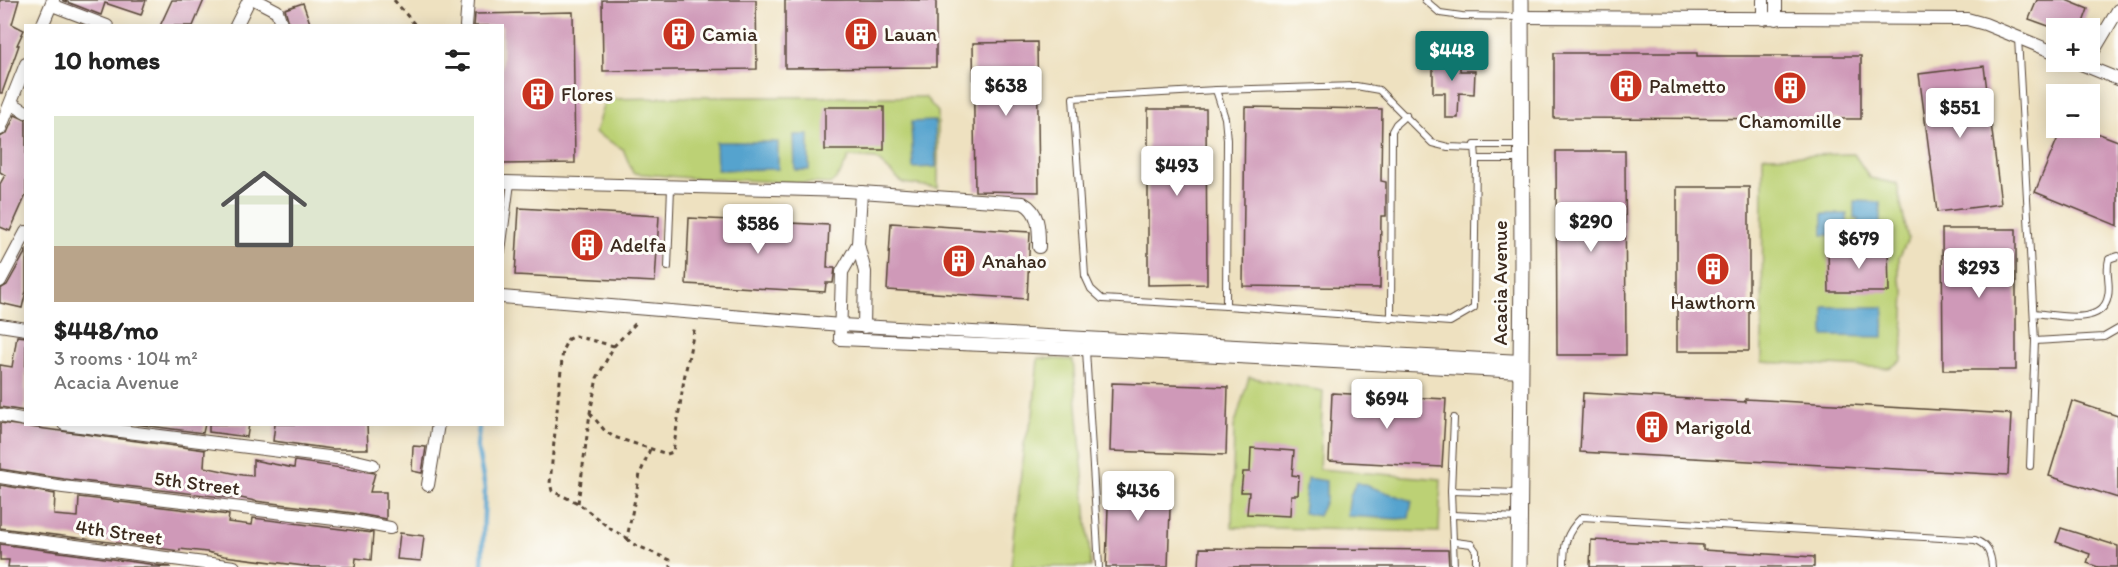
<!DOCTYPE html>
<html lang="en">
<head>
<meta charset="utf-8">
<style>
  :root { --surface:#fff; --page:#f6f6f6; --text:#222; --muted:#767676; --accent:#0f766e }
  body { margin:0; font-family:Itim,sans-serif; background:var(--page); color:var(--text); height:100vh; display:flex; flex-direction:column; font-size:22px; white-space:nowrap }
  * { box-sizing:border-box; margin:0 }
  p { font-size:20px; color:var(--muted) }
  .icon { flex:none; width:33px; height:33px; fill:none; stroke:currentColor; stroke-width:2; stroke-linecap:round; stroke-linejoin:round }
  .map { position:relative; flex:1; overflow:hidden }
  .details { position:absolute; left:24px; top:24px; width:480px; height:402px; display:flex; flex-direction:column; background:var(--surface); border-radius:0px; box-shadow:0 3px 15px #0003 }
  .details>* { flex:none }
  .fabs { position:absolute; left:2046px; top:18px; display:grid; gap:12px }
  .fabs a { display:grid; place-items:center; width:54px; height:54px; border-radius:0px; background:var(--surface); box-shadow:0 3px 15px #0003; font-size:30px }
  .price { position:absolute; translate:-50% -51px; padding:0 14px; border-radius:6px; background:#fff; color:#222; font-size:20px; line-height:39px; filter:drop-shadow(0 2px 3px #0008) }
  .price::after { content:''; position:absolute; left:50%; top:36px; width:18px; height:14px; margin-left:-9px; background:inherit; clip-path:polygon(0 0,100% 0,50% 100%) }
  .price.active { background:var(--accent); color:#fff }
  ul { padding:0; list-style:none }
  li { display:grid; align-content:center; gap:12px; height:318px; padding:0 30px }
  li span { display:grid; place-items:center; height:186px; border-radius:0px; color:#555 }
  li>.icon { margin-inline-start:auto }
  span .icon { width:108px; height:108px; fill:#fffc; stroke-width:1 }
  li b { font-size:26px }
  h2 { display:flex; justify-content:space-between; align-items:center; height:72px; padding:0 30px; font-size:26px }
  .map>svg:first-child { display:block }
  .green { fill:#bcd175; stroke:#7c7e4a; stroke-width:1.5 }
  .water { fill:#55a3ce; stroke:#486676; stroke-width:1.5 }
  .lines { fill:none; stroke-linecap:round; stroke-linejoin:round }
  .stream { stroke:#55a3ce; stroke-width:4.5 }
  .building { fill:#cf99b8 }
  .service-casing { stroke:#564536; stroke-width:8 }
  .minor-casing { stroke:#564536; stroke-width:14 }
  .tertiary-casing { stroke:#564536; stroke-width:17 }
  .path { stroke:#564536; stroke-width:3; stroke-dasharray:4.5 4.5; stroke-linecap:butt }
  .service { stroke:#fff; stroke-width:6 }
  .minor { stroke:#fff; stroke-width:12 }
  .tertiary { stroke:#fff; stroke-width:15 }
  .labels { text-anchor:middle; stroke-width:6; stroke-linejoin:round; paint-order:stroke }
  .poi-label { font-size:20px; fill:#3b2a1e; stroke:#fdfcf7; text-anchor:start }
  .street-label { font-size:20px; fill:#3b2a1e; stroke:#fdfcf7 }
</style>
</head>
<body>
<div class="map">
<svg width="2118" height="567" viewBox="0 0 2118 567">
  <rect width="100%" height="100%" fill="#fdfcf7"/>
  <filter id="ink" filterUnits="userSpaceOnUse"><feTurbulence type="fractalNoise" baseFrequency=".0167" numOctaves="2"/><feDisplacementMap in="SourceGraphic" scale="12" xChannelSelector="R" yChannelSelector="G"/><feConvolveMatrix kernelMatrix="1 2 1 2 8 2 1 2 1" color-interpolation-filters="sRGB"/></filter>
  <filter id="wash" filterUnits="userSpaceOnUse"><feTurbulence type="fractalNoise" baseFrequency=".008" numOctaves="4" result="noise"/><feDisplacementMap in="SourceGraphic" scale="24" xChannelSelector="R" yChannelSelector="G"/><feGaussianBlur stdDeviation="1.35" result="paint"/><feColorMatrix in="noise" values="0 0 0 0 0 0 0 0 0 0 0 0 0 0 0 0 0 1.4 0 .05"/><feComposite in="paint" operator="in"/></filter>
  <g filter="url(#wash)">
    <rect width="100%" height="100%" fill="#eee1c0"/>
    <g class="green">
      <path d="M 660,97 L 925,97 L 938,112 L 938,188 L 903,183 L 876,159 L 849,157 L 840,174 L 831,184 L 690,178 L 633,173 L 623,149 L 595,133 L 605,99 L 660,98 Z"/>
      <path d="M 1854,154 L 1870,178 L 1897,184 L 1908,239 L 1899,258 L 1899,279 L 1905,292 L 1902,360 L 1890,368 L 1762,362 L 1763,156 Z"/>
      <path d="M 1038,358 L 1073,360 L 1091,567 L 1011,567 L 1024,444 L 1033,415 Z"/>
      <path d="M 1249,377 L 1323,391 L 1319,469 L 1441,479 L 1439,532 L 1232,527 L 1234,427 Z"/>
    </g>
    <g class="water">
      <path d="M 935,121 L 936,167 L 913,168 L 911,122 Z"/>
      <path d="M 794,135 L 809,135 L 809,170 L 795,170 Z"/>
      <path d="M 716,142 L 778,142 L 778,169 L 717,170 Z"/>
      <path d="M 1854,201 L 1880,202 L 1880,239 L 1858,239 L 1858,219 L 1854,219 Z"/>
      <rect x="1823" y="214" width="24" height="21"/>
      <path d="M 1824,307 L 1884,307 L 1883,337 L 1824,336 Z"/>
      <path d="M 1307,478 L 1326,481 L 1326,499 L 1318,516 L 1303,513 Z"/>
      <path d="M 1356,482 L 1412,501 L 1409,518 L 1397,519 L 1347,516 L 1350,496 Z"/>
    </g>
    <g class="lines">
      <path class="stream" d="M 479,428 L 477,446 L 485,488 L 482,567"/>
    </g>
    <g id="blocks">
      <g class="building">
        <path d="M 0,0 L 19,0 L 12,24 L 24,30 L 17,45 L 19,45 L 2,93 L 0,93 Z"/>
        <path d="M 62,0 L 146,0 L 141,15 L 105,3 L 101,15 Z"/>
        <path d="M 172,0 L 204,0 L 193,26 L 160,26 Z"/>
        <path d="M 602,0 L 756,0 L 757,69 L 603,71 Z"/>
        <path d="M 785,0 L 936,0 L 936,67 L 785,68 Z"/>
        <path d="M 2037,0 L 2066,0 L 2088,9 L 2081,28 L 2054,28 L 2029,19 Z"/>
        <path d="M 303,3 L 311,26 L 290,26 L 285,9 Z"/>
        <path d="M 573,12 L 575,163 L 502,164 L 502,26 L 474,26 L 475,14 Z"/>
        <path d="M 1037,42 L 1039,192 L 975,191 L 973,43 Z"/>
        <path d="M 1554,53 L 1697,53 L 1697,56 L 1861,56 L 1861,119 L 1554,118 Z"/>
        <path d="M 1433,56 L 1460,56 L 1460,71 L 1475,71 L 1474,94 L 1459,93 L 1458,118 L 1445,118 L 1445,93 L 1433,93 Z"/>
        <path d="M 1984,66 L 2001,204 L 1937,212 L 1919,74 Z"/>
        <rect x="825" y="107" width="59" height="43"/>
        <path d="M 1245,107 L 1382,109 L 1381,181 L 1386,182 L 1386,216 L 1381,216 L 1380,288 L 1243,286 Z"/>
        <path d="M 1148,109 L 1206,109 L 1207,284 L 1148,285 Z"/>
        <path d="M 15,115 L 26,120 L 26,195 L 10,231 L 0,227 L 0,184 L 5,175 L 0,172 L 0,137 L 7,133 Z"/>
        <path d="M 2062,128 L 2084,128 L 2118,141 L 2118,226 L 2035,192 Z"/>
        <path d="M 1556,151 L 1625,151 L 1626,355 L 1557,355 Z"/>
        <rect x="1677" y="187" width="72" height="164"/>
        <path d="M 519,208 L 659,216 L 655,282 L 515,275 Z"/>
        <path d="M 689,218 L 829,225 L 827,268 L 835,268 L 833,283 L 826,283 L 825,292 L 686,284 Z"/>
        <path d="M 891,223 L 1030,232 L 1027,299 L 887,290 Z"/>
        <path d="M 1942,229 L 2016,229 L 2016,370 L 1943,370 Z"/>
        <path d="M 1888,248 L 1889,292 L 1829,292 L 1828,249 Z"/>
        <path d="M 26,251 L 26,291 L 22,308 L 0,303 L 0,289 L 7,285 Z"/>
        <path d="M 17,336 L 26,337 L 25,411 L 0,407 L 0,365 L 12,367 Z"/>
        <path d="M 1112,383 L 1228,387 L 1226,455 L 1110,451 Z"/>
        <path d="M 1332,393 L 1446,399 L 1442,467 L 1329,461 Z"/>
        <path d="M 1583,393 L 1745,402 L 1745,399 L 2011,414 L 2008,475 L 1580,452 Z"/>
        <path d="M 2072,401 L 2118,416 L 2118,498 L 2049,476 Z"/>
        <path d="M 0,423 L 205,450 L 204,467 L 242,475 L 253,476 L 253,460 L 294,468 L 295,461 L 375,473 L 370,492 L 386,492 L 386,519 L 353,513 L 255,501 L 231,496 L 231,498 L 64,479 L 0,469 Z"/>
        <path d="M 135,424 L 205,424 L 203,433 Z"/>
        <path d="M 209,424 L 249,424 L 247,437 L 209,432 Z"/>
        <path d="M 275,424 L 367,424 L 368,449 L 333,449 L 273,441 Z"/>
        <path d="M 413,446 L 426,447 L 422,473 L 412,471 Z"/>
        <path d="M 1251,448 L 1294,451 L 1292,475 L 1299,476 L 1298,495 L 1291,495 L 1290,516 L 1247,514 L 1249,492 L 1241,492 L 1243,472 L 1250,472 Z"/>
        <path d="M 1109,477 L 1171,479 L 1168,567 L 1106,567 Z"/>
        <path d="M 0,485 L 55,494 L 54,515 L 78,517 L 79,497 L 229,515 L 228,522 L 252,525 L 253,518 L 373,533 L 371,560 L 356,558 L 355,567 L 312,567 L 224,556 L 207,552 L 180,549 L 180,551 L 0,528 Z"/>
        <path d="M 2061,528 L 2118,546 L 2118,567 L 2098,567 L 2087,563 L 2090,554 L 2056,542 Z"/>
        <path d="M 400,533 L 424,536 L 421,561 L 397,559 Z"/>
        <path d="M 1591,540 L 1703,545 L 1703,550 L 1814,557 L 1814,567 L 1590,567 Z"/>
        <path d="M 0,544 L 171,567 L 8,567 L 9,560 L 0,560 Z"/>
        <path d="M 1200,548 L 1448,550 L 1449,567 L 1199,567 Z"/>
      </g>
    </g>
  </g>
  <g filter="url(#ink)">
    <use href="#blocks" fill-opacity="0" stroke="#564536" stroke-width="1.5"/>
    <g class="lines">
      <defs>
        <g id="service">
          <path d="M 1425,0 L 1440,13 L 1462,16 L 1521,17"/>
          <path d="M 2018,38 L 2035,341 L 2030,466"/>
          <path d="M 1216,90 L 1225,118 L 1227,140 L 1226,306"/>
          <path d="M 1475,148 L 1448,147 L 1432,143 L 1379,90 L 1356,86 L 1216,90 L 1073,98 L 1085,276 L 1091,289 L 1102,299 L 1226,306 L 1450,322 L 1474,308 L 1476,159 L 1475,145 L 1520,145"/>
          <path d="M 1476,159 L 1520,159"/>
          <path d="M 502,251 L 511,183"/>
          <path d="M 668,267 L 671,187"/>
          <path d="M 2034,313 C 2055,315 2103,327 2108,296 C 2111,284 2105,273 2109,259 L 2118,256"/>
          <path d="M 1391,319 L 1392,131 L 1396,124 L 1406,115"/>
          <path d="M 2035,341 L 2104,337 L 2118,329"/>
          <path d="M 1086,350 L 1099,567"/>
          <path d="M 1454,418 L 1451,491 L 1454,567"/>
          <path d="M 1451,491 L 1519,493"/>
          <path d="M 1452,515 L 1519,518"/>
          <path d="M 1455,542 L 1471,544 L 1476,551 L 1476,567"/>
          <path d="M 1564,567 C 1564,544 1565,534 1582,517 L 1975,540 C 1988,545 1991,554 1992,567"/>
        </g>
        <g id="minor">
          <path d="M 256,0 L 277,11 L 282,26"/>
          <path d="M 1763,0 L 1763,19"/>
          <path d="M 1776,0 L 1776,19"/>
          <path d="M 52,5 L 107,26"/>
          <path d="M 1521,17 L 1967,19 L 1985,24 L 2056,53"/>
          <path d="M 42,26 L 53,0"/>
          <path d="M 236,26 L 249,0"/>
          <path d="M 466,26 L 468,0"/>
          <path d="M 2090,57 L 2118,10"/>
          <path d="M 2076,62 L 2118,79"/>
          <path d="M 11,103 L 26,112"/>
          <path d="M 0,129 L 26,64"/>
          <path d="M 505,182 L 846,191 L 1023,203 C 1040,212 1039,230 1039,247"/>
          <path d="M 861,192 L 858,244 L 865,272 L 864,327"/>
          <path d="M 858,244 L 842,272 L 840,339 L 1125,351 L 1521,372"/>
          <path d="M 0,281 L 26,232"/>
          <path d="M 502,297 L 841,325 L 1521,361"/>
          <path d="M 0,325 L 26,329"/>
          <path d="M 0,415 L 26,420"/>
          <path d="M 64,424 L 352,460 L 373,465"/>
          <path d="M 0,477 L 63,487 L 352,521 L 390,528"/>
          <path d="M 428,485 L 438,424"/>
          <path d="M 0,536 L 234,567"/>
        </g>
        <path id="tertiary" d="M 1519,567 L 1522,264 L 1521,0"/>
      </defs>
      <use href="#service" class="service-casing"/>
      <use href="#minor" class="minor-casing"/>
      <use href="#tertiary" class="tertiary-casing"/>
      <g class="path">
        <path d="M 394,0 L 416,26"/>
        <path d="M 614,346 L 575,336 L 568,339 L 563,349 L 550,483 L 552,491 L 578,503 L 612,530 L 627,538 L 640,474 L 650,449"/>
        <path d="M 590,413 L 605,431 L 614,437 L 667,454 L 673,452 L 684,379 L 695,326"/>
        <path d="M 578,503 L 590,413 L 597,378 L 614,346 L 637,322"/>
        <path d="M 627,538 L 631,543 L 670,560 L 671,567"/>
      </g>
      <use href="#service" class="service"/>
      <use href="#minor" class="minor"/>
      <use href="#tertiary" class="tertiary"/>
    </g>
  </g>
  <defs>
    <symbol id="building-disc" viewBox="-11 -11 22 22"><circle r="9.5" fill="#c8321e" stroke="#fdfcf7"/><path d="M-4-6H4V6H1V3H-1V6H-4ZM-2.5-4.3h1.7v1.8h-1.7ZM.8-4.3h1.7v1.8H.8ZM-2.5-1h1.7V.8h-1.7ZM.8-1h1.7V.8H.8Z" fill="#fff"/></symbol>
  </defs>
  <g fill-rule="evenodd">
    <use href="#building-disc" x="660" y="15" width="38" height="38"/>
    <use href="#building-disc" x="842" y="15" width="38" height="38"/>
    <use href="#building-disc" x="1607" y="67" width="38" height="38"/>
    <use href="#building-disc" x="1771" y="69" width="38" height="38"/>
    <use href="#building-disc" x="519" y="75" width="38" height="38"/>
    <use href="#building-disc" x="568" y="226" width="38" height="38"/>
    <use href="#building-disc" x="940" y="242" width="38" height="38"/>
    <use href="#building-disc" x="1694" y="250" width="38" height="38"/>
    <use href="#building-disc" x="1633" y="408" width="38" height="38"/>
  </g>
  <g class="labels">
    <g class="poi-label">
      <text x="702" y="41">Camia</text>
      <text x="884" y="41">Lauan</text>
      <text x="1649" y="93">Palmetto</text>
      <text x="561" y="101">Flores</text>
      <text x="1790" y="128" text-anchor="middle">Chamomille</text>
      <text x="610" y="252">Adelfa</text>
      <text x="982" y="268">Anahao</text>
      <text x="1713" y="309" text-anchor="middle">Hawthorn</text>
      <text x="1675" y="434">Marigold</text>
    </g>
    <g class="street-label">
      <text transform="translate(1500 283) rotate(-90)" y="7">Acacia Avenue</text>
      <text transform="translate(197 483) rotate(7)" y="7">5th Street</text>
      <text transform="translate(119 532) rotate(8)" y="7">4th Street</text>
    </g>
  </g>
</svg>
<div class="fabs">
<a>+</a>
<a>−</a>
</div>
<b class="price active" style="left:1452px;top:82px">$448</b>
<b class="price" style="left:1006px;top:117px">$638</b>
<b class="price" style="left:1960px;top:139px">$551</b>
<b class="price" style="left:1177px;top:197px">$493</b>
<b class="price" style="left:1591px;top:253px">$290</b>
<b class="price" style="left:758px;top:255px">$586</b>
<b class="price" style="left:1859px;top:270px">$679</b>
<b class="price" style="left:1979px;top:299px">$293</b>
<b class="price" style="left:1387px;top:430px">$694</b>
<b class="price" style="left:1138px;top:522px">$436</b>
<section class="details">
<h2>10 homes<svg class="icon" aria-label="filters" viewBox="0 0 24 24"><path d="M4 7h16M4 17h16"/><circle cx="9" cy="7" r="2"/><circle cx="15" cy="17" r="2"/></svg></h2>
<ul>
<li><span style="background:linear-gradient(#dfe7d0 70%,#b9a48a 0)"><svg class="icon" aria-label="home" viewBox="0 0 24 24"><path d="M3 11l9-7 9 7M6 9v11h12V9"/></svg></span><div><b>$448/mo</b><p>3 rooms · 104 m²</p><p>Acacia Avenue</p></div></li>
</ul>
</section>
</div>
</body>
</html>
